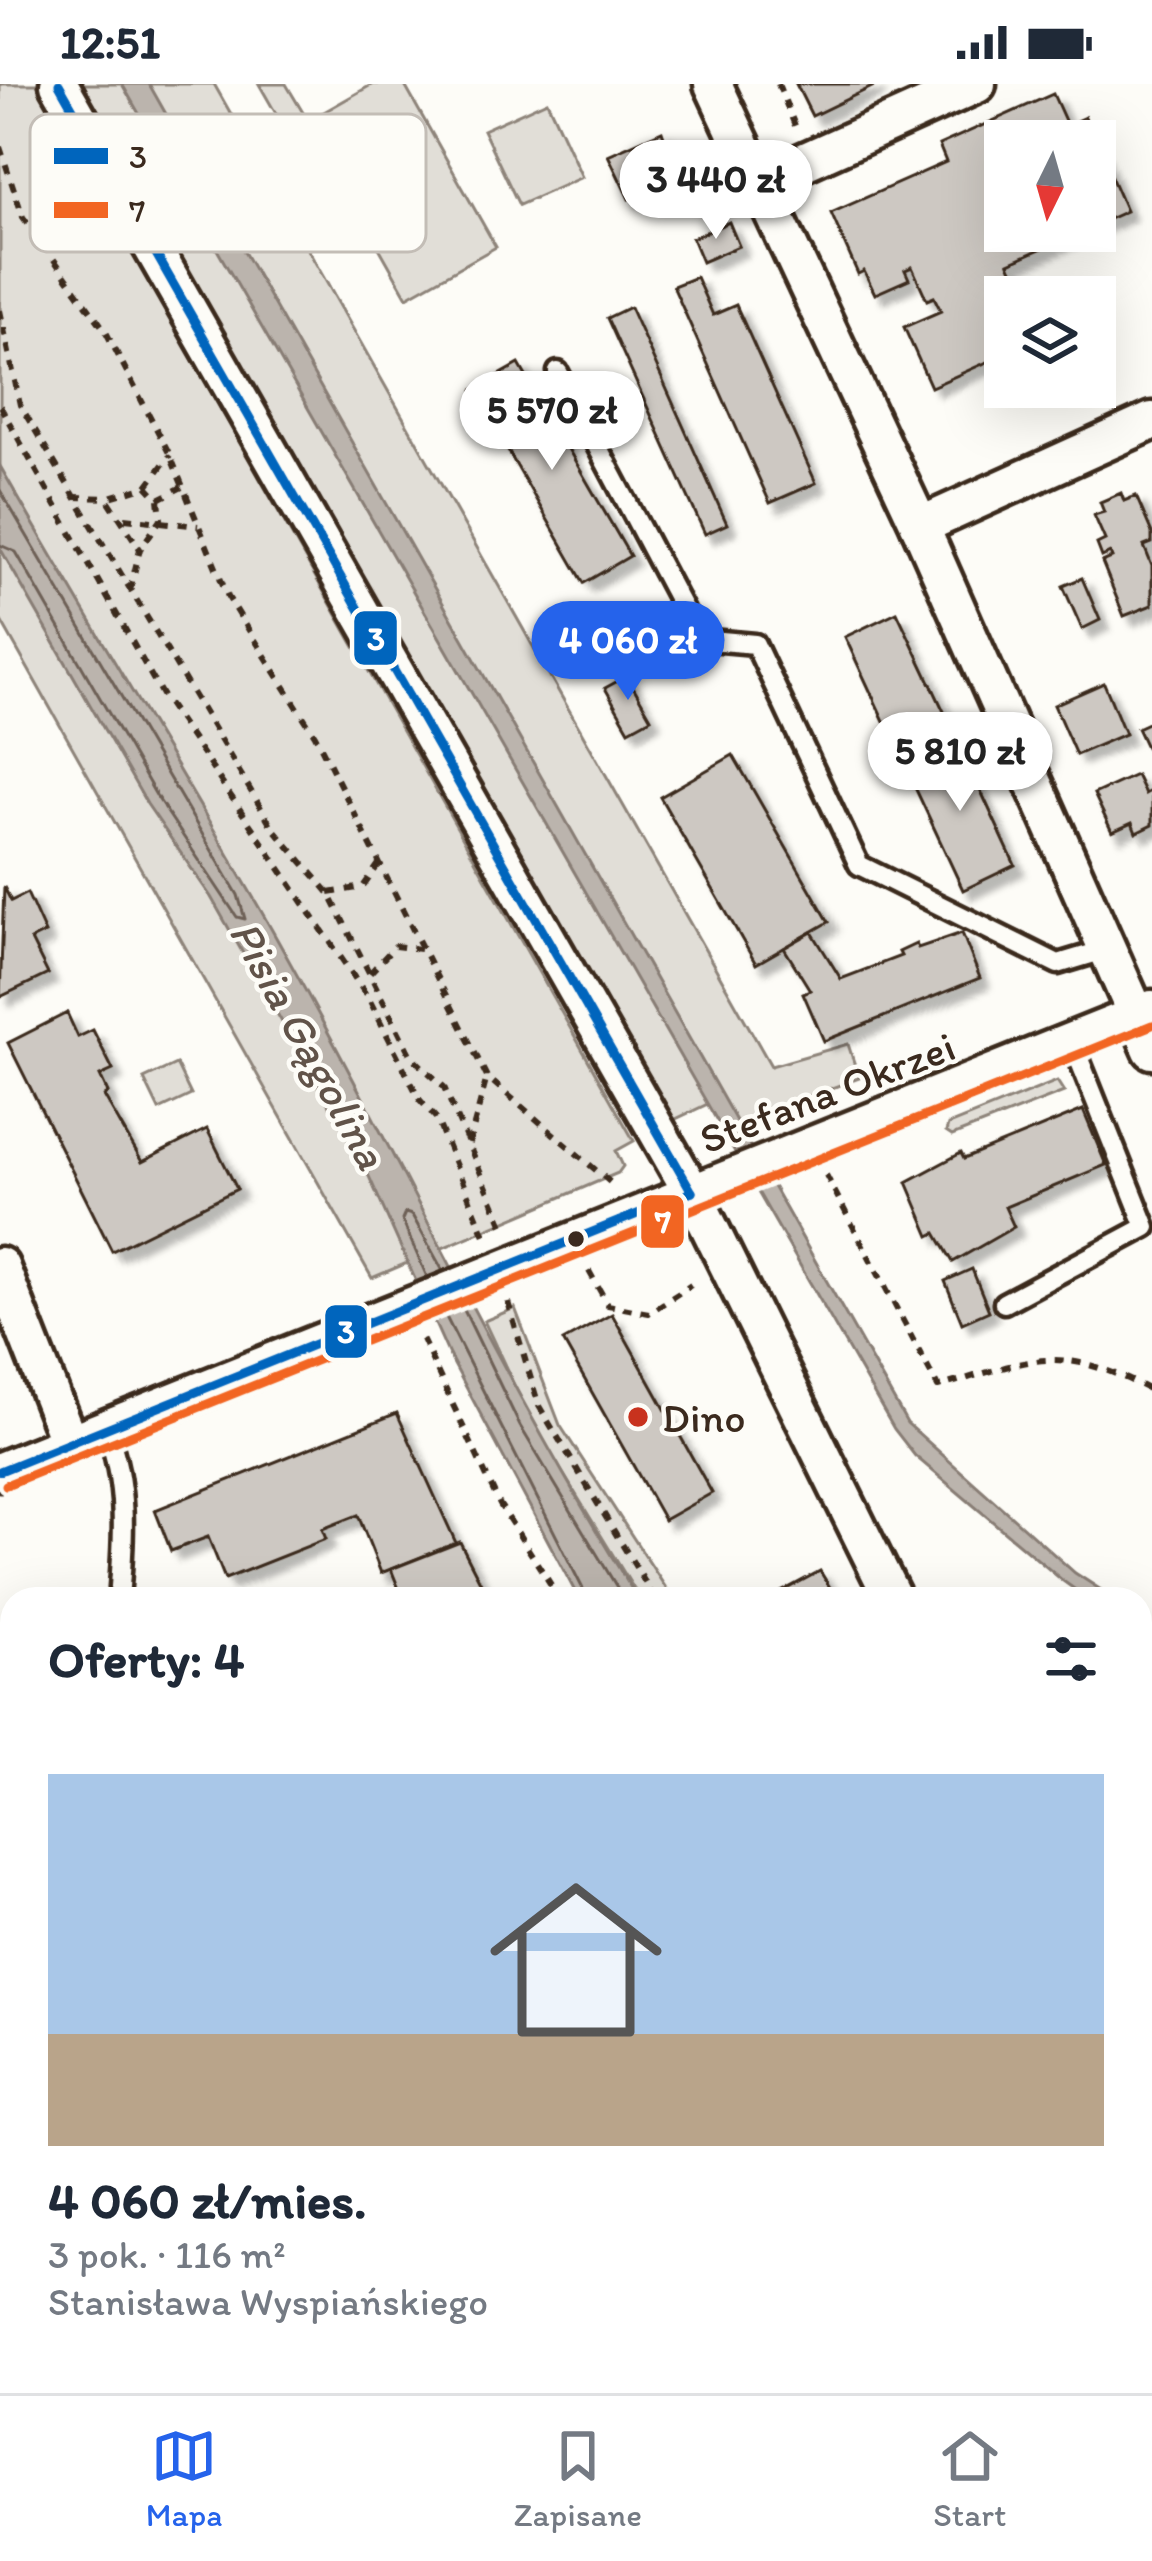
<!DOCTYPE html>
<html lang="pl">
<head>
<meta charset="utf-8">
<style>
  :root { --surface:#fff; --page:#f2f2f3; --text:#1f2937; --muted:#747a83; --line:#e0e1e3; --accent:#2563eb }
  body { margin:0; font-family:Itim,sans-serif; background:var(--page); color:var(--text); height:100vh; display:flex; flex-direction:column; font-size:45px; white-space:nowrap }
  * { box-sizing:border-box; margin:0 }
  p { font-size:39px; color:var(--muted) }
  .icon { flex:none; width:66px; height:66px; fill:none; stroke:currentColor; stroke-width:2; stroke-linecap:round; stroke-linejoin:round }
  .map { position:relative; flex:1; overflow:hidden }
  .sheet { position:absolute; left:0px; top:1503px; width:1152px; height:807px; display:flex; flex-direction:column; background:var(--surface); border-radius:36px 36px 0 0; box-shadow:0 12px 48px #0002 }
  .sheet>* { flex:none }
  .needle { width:78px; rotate:185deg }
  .buttons { position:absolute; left:984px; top:36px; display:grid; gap:24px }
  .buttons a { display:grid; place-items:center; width:132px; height:132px; border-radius:0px; background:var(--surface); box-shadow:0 12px 48px #0002; font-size:60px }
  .price { position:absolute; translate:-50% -102px; padding:0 27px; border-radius:42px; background:#fff; color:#222; font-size:39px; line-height:78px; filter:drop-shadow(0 3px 6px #0008) }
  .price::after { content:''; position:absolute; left:50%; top:72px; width:36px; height:27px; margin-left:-18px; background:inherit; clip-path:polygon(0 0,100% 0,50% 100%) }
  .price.current { background:var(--accent); color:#fff }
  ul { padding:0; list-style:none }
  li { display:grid; align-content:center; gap:24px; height:636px; padding:0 48px }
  li span { display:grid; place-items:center; height:372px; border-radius:0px; color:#555 }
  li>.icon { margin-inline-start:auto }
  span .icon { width:216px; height:216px; fill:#fffc; stroke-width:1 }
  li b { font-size:51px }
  h2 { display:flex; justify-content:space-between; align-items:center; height:144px; padding:0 48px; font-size:51px }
  .status { display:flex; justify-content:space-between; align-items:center; height:84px; padding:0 60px; background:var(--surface); direction:ltr }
  .status svg { height:33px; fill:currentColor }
  .tab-bar { display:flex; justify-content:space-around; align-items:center; height:168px; border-top:3px solid var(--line); background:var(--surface); font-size:33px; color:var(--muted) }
  .tab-bar a { display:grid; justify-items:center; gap:6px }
  .tab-bar .current { color:var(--accent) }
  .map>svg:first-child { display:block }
  .green { fill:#e1ded7; stroke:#8e847a; stroke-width:3 }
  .water { fill:#bbb4ad; stroke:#887d74; stroke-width:3 }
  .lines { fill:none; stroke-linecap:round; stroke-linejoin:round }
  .shore { stroke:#6e6157; stroke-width:3 }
  .building { fill:#cdc8c2; stroke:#3b2a1e; stroke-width:3; filter:url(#shadow) }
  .lane-casing { stroke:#3b2a1e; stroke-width:27 }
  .street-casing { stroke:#3b2a1e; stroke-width:45 }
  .path { stroke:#3b2a1e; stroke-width:6; stroke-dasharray:9 9; stroke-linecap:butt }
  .lane { stroke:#fdfcf7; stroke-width:18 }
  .street { stroke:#fdfcf7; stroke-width:36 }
  .bus-1-casing { stroke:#fdfcf7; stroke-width:18 }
  .bus-2-casing { stroke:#fdfcf7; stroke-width:18 }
  .bus-1 { stroke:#0065bd; stroke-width:9 }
  .bus-2 { stroke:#f26522; stroke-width:9 }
  .bus-dot { fill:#3b2a1e; stroke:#fdfcf7; stroke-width:4.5 }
  .poi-dot { fill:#c8321e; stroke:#fdfcf7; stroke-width:4.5 }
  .labels { text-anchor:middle; stroke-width:9; stroke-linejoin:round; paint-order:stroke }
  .street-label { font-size:42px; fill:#3b2a1e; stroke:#fdfcf7 }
  .poi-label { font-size:42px; fill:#3b2a1e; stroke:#fdfcf7; text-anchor:start }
  .water-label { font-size:45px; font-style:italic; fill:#615349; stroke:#fdfcf7 }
  .key { fill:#fdfcf7; stroke:#c3bdb6; stroke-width:3 }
  .key-label { font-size:33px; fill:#3b2a1e }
  .line-badge { stroke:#fdfcf7; stroke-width:4.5 }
  .badge-label { font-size:33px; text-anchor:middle; font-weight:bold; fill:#fff }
</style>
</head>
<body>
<div class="status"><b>12:51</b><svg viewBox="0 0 49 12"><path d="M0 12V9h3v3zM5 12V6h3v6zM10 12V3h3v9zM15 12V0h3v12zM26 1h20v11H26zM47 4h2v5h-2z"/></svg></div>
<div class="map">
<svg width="1152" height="2309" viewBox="0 0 1152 2309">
  <defs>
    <filter id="shadow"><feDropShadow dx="9" dy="9" stdDeviation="3" flood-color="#0004"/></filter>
  </defs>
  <rect width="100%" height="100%" fill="#fdfcf7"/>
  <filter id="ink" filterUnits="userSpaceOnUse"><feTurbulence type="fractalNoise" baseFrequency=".00833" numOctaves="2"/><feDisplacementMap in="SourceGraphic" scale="24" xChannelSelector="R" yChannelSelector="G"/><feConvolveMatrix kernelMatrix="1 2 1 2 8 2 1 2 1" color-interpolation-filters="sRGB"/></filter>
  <g filter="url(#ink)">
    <g class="green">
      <path d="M 0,0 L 37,0 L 634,1057 L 616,1067 L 623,1082 L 618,1089 L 372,1194 L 0,535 Z"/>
      <path d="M 83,0 L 214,0 L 771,982 L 848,960 L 859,994 L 725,1043 L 710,1019 L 665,1040 Z"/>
      <path d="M 259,0 L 286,0 L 308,37 L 373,0 L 404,0 L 496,163 L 407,213 L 364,137 L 344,148 Z"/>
      <path d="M 547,17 L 582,93 L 519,121 L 483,46 Z"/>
      <path d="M 176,980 L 191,1011 L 159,1026 L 144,995 Z"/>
      <path d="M 1057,997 L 1064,1008 L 952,1052 L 946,1048 L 948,1041 Z"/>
      <path d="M 515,1224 L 560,1341 L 673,1515 L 640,1515 L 531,1337 L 484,1237 Z"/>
    </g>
    <g class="water">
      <path d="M 122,0 L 149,0 L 907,1339 L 1075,1489 L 1115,1515 L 1088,1515 L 1063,1497 L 915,1372 L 894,1345 Z"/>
      <path d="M 0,382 C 81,524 167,664 249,806 C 384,1039 495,1287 638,1515 L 579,1515 L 449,1271 L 367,1088 L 211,813 L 147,720 L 0,464 Z"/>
      <path d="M 650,2298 L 949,2298 L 960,2309 L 663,2309 Z"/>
    </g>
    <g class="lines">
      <g class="shore">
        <path d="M 0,406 L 238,811 L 245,835 L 237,833 L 157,713 L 16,468 L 0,461"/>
        <path d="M 427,1193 L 402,1136 L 405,1129 L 412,1131 L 443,1187"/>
        <path d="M 463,1224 L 520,1342 L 624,1515"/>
        <path d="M 445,1231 L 588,1515"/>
      </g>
    </g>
    <g class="building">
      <path d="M 796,0 L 876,0 L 876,1 L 812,32 Z"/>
      <path d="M 1053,10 L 1067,41 L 1085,33 L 1126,127 L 1095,141 L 1095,57 L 1005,57 L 1005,147 L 1081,147 L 1009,179 L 1024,213 L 1005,213 L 1005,270 L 931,303 L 904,243 L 941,227 L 934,213 L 927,216 L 912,183 L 905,186 L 909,195 L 875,210 L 864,187 L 858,190 L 831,129 L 946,78 L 939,61 Z"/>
      <path d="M 662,47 L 678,92 L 629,115 L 608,71 Z"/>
      <path d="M 729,138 L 739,162 L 702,178 L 692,154 Z"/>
      <path d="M 696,193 L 713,231 L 736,221 L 816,399 L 770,419 L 673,202 Z"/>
      <path d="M 630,223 L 727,440 L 705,450 L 607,234 Z"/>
      <path d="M 519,280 L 630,472 L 584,499 L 473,306 Z"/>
      <path d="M 1121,409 L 1124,417 L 1136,412 L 1152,449 L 1152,459 L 1144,462 L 1152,482 L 1152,521 L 1124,532 L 1102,478 L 1112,474 L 1110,469 L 1102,473 L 1097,460 L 1105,456 L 1094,431 L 1104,428 L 1100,418 Z"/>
      <path d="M 1082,494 L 1100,536 L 1082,545 L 1063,502 Z"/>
      <path d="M 897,528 L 957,655 L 904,680 L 845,553 Z"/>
      <path d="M 627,592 L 651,634 L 629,646 L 605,604 Z"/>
      <path d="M 1104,599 L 1125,650 L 1076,671 L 1054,621 Z"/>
      <path d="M 1152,637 L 1152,661 L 1146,663 L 1137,644 Z"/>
      <path d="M 957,655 L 1015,781 L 963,806 L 904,680 Z"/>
      <path d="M 733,671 L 829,838 L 756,880 L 660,713 Z"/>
      <path d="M 1136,691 L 1145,710 L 1152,706 L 1152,741 L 1136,749 L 1132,739 L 1112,748 L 1094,710 Z"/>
      <path d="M 4,803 L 11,817 L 27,809 L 45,849 L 31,856 L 48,890 L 0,913 Z"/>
      <path d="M 812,848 L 841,895 L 901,872 L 899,868 L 916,860 L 918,864 L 962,849 L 980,894 L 824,957 L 803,909 L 810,906 L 784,864 Z"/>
      <path d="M 67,929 L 78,953 L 93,946 L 113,986 L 100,992 L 108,1009 L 104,1012 L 142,1078 L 207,1045 L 237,1105 L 112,1167 L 8,959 Z"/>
      <path d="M 1083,1026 L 1106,1081 L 1005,1123 L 1014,1143 L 953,1178 L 936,1149 L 930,1152 L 907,1098 L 961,1069 L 964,1075 Z"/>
      <path d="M 972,1185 L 989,1227 L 962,1239 L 945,1197 Z"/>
      <path d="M 612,1230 L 712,1409 L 664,1436 L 563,1257 Z"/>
      <path d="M 397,1329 L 456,1459 L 381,1489 L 358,1431 L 322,1445 L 326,1455 L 225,1495 L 208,1453 L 171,1467 L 155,1426 Z"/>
      <path d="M 460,1458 L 489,1515 L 403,1515 L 391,1485 Z"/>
      <path d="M 820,1487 L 837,1515 L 768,1515 Z"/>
      <path d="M 1140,1588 L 1152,1613 L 1152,1622 L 1142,1627 L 1148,1640 L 1140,1645 Z"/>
      <path d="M 1152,1738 L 1152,1793 L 1140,1800 L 1140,1766 L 1145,1763 L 1140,1748 Z"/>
      <path d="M 1152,1861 L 1152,1903 L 1140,1881 L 1142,1866 Z"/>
      <path d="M 12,2054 L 12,2127 L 0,2134 L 0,2061 Z"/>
      <path d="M 1152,2214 L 1152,2265 L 1140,2271 L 1140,2221 Z"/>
      <path d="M 12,2296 L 147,2298 L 153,2309 L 0,2309 L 0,2303 Z"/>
      <path d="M 147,2298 L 189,2298 L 169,2309 L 153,2309 Z"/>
      <path d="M 218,2298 L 279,2298 L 285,2309 L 223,2309 Z"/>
      <path d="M 1018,2298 L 1089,2298 L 1068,2309 L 1023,2309 Z"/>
    </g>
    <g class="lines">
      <defs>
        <g id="lane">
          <path d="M 558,288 L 699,555 L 755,560 L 859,781 L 1058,880 L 1108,865"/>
          <path d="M 1004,1219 L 1146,1143 L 1073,960"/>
          <path d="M 106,1344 C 128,1401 124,1455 119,1515"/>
        </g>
        <g id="street">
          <path d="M 59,0 L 692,1108 L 893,1515"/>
          <path d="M 713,0 L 920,442 L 1152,966"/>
          <path d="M 759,98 L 977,0"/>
          <path d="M 920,442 L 1152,337"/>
          <path d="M 0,1182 L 69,1358"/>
          <path d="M 0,1387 L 1152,925"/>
          <path d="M 1140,1826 L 1152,1819"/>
          <path d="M 0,1910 L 12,1911"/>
          <path d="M 1140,1967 L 1152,1987"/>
          <path d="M 320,2298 L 326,2309"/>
        </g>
      </defs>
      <use href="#lane" class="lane-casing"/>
      <use href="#street" class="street-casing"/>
      <g class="path">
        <path d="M 778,0 L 798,49"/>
        <path d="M 0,63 L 23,133 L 105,246 L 170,371 L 228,513 L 315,651 L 487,993 L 611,1099"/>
        <path d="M 0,226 L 20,321 L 273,744 L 329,809 L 411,972 L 444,1003 L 505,1146"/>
        <path d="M 0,322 L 162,611 L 369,915 L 420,1016 L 436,1034 L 486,1154"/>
        <path d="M 147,402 L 170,371"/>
        <path d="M 74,413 L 106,414"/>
        <path d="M 159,415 L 182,403"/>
        <path d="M 125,434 L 198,442"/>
        <path d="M 130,506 L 140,465 L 161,435 L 159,415 L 147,402 L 107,414 L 140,465"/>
        <path d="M 329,809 L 363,803 L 379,780"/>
        <path d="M 370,889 L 395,862 L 420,865"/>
        <path d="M 469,1060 L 487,993"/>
        <path d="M 826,1091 L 938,1303 C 1034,1275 1057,1258 1152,1307"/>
        <path d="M 589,1187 L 608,1221 L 649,1229 L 691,1201"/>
        <path d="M 508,1218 L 539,1322 L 655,1515"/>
        <path d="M 422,1255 L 500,1421 L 560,1515"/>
        <path d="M 966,2298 L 977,2309"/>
      </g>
      <use href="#lane" class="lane"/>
      <use href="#street" class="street"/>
      <defs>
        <g id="bus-1">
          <path d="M 59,0 L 692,1108"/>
          <path d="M 0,1387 L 692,1108"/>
        </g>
        <path id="bus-2" d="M 6,1401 L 1152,941"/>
      </defs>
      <use href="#bus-1" class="bus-1-casing"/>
      <use href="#bus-2" class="bus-2-casing"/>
      <use href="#bus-1" class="bus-1"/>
      <use href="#bus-2" class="bus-2"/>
    </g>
  </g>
  <circle class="bus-dot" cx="576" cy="1155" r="10"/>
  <circle class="poi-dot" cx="638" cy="1333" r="12"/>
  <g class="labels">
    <g class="street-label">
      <text transform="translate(827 1008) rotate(-21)" y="15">Stefana Okrzei</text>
    </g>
    <g class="poi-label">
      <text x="662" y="1348">Dino</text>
    </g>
    <g class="water-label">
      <text transform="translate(309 960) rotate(61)" y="16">Pisia Gągolina</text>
    </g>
  </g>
  <rect x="30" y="30" width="396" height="138" rx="18" class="key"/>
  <rect x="54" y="64" width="54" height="16" fill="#0065bd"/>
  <rect x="54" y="118" width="54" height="16" fill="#f26522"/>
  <g class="key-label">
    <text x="129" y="84">3</text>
    <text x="129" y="138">7</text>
  </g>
  <g class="line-badge">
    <rect x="352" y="525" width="47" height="58" rx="12" fill="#0065bd"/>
    <rect x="639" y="1109" width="47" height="57" rx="12" fill="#f26522"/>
    <rect x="323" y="1219" width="46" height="57" rx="12" fill="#0065bd"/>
  </g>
  <g class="badge-label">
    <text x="376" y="566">3</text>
    <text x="663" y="1149">7</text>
    <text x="346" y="1259">3</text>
  </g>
</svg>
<div class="buttons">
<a><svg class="needle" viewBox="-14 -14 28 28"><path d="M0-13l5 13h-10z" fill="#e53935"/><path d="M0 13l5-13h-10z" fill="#747a83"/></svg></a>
<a><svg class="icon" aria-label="layers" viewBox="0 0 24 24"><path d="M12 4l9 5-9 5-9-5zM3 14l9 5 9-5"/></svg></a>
</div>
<b class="price" style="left:716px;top:158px">3 440 zł</b>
<b class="price" style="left:552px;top:389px">5 570 zł</b>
<b class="price current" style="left:628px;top:619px">4 060 zł</b>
<b class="price" style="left:960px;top:730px">5 810 zł</b>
<section class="sheet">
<h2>Oferty: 4<svg class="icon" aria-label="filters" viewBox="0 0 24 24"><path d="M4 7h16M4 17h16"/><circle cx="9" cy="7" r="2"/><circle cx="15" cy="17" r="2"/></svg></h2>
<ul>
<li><span style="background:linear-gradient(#a9c7e8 70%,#b9a48a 0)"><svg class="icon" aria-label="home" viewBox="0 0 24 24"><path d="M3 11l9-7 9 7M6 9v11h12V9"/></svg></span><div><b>4 060 zł/mies.</b><p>3 pok. · 116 m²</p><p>Stanisława Wyspiańskiego</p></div></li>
</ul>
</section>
</div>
<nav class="tab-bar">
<a class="current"><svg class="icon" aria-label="map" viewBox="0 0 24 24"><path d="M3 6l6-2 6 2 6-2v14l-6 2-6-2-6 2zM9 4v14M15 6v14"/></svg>Mapa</a>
<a><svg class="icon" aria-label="saved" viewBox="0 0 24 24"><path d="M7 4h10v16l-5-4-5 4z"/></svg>Zapisane</a>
<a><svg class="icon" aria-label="home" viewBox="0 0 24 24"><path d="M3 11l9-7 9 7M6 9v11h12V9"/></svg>Start</a>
</nav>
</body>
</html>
